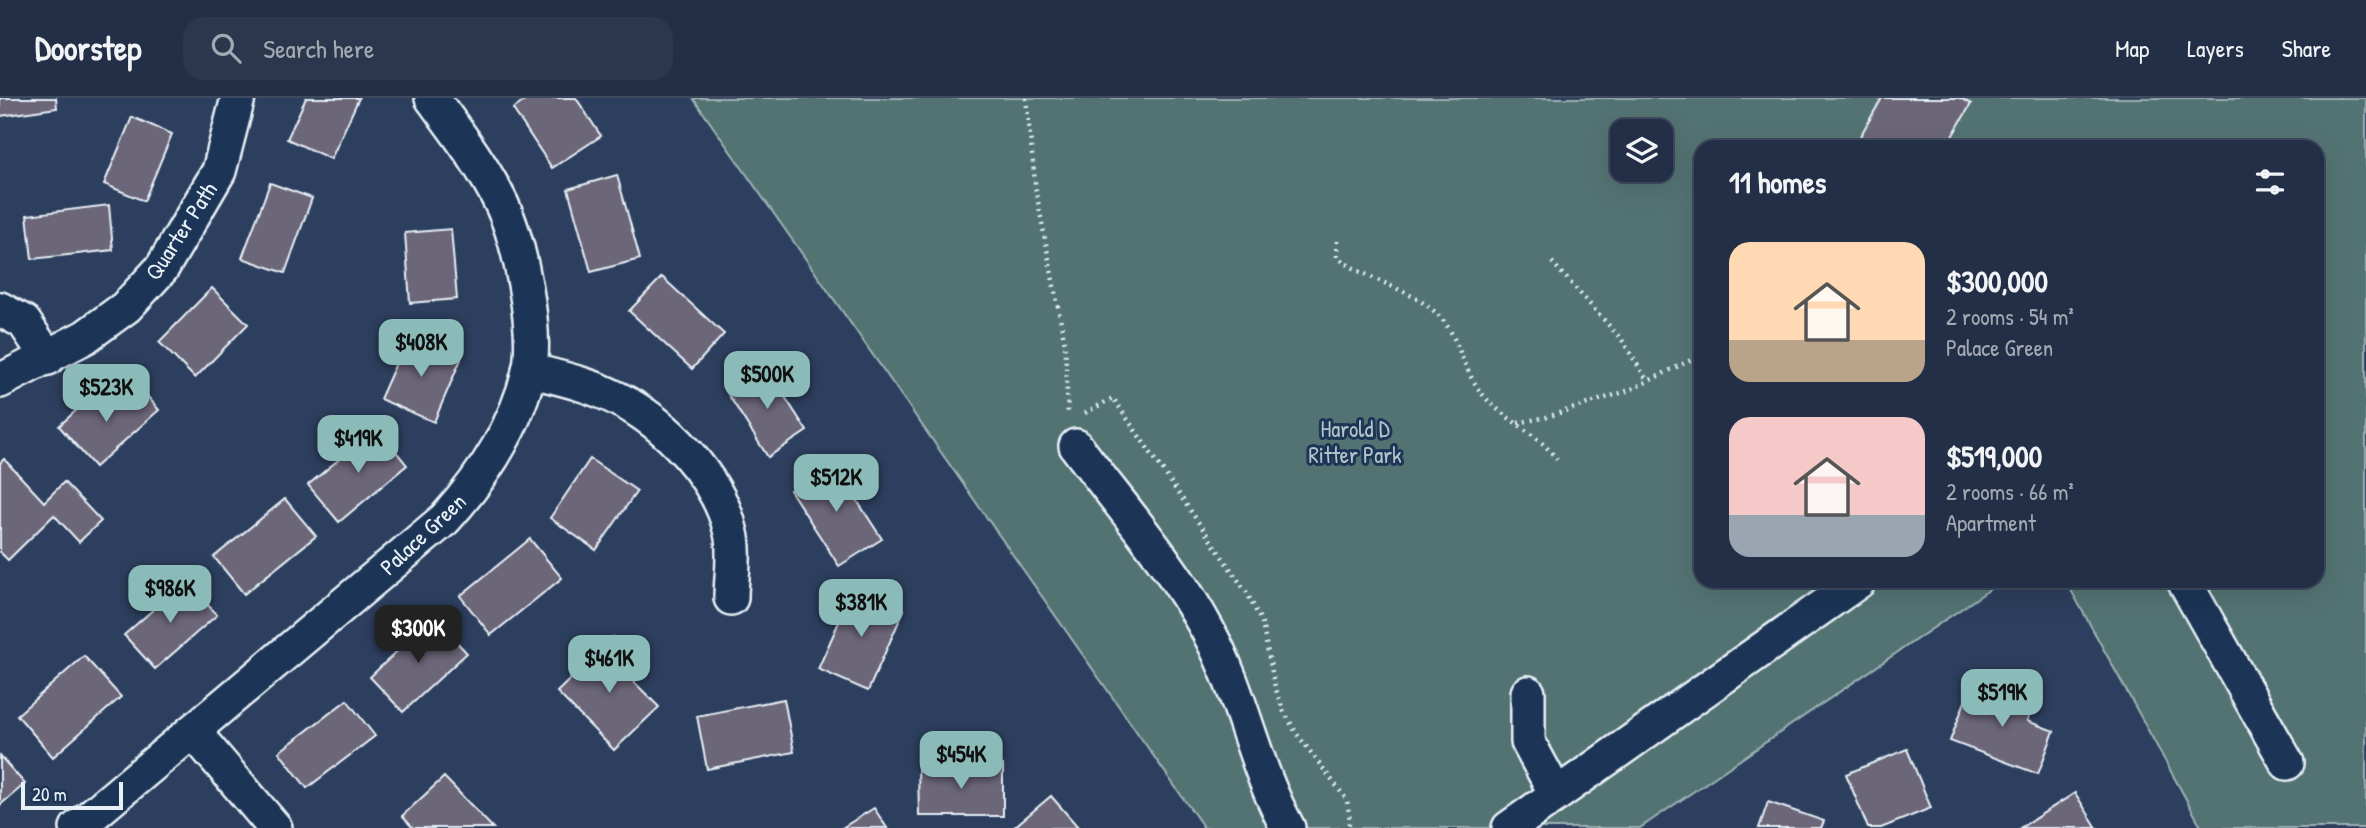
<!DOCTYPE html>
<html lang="en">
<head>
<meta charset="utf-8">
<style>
  :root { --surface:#222f46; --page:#2a374d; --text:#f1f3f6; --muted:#a2a9b3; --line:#3f4a5f; --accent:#8bbbb9 }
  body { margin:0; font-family:"Patrick Hand",sans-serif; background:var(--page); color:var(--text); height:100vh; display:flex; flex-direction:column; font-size:26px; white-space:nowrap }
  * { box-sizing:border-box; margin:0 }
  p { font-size:23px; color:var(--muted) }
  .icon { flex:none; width:38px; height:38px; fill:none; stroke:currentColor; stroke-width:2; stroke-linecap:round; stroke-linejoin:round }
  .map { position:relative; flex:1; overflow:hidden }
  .side { position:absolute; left:1694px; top:42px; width:630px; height:448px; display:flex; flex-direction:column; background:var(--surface); border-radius:21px; box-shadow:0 7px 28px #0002,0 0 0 2px var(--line) }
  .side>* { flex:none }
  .fabs { position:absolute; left:1610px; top:21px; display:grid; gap:14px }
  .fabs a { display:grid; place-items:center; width:63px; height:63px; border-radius:14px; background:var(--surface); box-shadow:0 7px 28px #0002,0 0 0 2px var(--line); font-size:35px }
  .scale { position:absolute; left:21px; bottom:18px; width:102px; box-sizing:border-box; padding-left:7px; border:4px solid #e8f1f8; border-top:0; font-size:19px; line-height:24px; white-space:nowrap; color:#e8f1f8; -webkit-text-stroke:5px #1d3557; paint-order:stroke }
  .price { position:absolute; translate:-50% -60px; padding:0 16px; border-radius:14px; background:var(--accent); color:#111; font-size:23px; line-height:46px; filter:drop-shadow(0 2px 4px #0008) }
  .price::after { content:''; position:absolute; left:50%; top:42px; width:21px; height:16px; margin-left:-10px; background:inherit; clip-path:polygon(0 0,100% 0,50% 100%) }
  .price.active { background:#222; color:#fff }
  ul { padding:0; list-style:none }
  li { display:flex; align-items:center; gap:21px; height:175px; padding:0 35px }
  li span { display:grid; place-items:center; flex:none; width:196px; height:140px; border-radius:21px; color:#555 }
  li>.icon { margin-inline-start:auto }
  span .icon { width:84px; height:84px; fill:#fffc; stroke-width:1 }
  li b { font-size:30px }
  h2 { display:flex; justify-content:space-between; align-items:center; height:84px; padding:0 35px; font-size:30px }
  header { display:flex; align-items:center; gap:42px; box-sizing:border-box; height:98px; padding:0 35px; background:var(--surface); border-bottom:2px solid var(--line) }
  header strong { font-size:33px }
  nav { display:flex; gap:38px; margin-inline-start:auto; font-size:24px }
  .search { width:490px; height:63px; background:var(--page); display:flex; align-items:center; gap:18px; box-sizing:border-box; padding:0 24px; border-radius:21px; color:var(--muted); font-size:26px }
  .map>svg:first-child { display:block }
  .park { fill:#527372; stroke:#9db2b5; stroke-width:2; fill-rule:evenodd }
  .building { fill:#6c6679; stroke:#e8f1f8; stroke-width:2 }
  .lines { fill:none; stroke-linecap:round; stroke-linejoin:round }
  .minor-casing { stroke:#e8f1f8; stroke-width:38 }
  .path { stroke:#e8f1f8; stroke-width:4.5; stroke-dasharray:2 5; stroke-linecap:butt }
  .minor { stroke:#1d3557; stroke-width:33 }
  .labels { text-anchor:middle; stroke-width:6; stroke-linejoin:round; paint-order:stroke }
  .street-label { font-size:23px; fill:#e8f1f8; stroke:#1d3557 }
  .park-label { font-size:23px; fill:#b4c5c9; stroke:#1d3557 }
</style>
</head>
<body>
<header>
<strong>Doorstep</strong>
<div class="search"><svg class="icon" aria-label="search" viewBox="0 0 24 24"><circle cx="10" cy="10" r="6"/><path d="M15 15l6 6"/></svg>Search here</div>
<nav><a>Map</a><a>Layers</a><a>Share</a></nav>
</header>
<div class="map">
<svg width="2366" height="730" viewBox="0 0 2366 730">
  <rect width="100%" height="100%" fill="#2d3f5e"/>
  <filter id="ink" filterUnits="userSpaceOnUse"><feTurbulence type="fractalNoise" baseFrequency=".0143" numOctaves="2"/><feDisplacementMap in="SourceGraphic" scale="14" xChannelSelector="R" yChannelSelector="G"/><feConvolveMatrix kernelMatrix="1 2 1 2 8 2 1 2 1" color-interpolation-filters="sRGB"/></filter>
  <g filter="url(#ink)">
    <path class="park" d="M 693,0 L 2366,0 L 2366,730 L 2202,730 L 2066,483 L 2317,483 L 2317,49 L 1701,49 L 1701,483 L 2002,483 L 1640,730 L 1204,730 ZM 1622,33 L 1661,33 L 1661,72 L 1622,72 Z"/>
    <g class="building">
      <path d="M 0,0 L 56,0 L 57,10 L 0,18 Z"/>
      <path d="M 306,0 L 359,0 L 331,61 L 287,41 Z"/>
      <path d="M 529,0 L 576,0 L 601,38 L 552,70 L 513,11 Z"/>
      <path d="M 1882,0 L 1960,0 L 1971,6 L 1946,49 L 1854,49 Z"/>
      <path d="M 132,19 L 172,36 L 144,103 L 104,86 Z"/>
      <path d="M 617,77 L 640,161 L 591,174 L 568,91 Z"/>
      <path d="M 270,85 L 312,100 L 285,175 L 242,160 Z"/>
      <path d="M 109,107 L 113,152 L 32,161 L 27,117 Z"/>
      <path d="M 451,131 L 457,201 L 410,205 L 405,135 Z"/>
      <path d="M 662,179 L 724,236 L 692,271 L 629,213 Z"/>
      <path d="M 212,190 L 248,226 L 195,280 L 159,244 Z"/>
      <path d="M 408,238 L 461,261 L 434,324 L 380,301 Z"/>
      <path d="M 765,268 L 807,333 L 768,359 L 726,293 Z"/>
      <path d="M 103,288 L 123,311 L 143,293 L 159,312 L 95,369 L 59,328 Z"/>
      <path d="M 377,330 L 407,367 L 339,424 L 308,387 Z"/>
      <path d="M 4,361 L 44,404 L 64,384 L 101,423 L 79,444 L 54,417 L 8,462 L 0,454 L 0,365 Z"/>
      <path d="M 590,361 L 637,393 L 596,452 L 550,420 Z"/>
      <path d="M 832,364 L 882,441 L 839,468 L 790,392 Z"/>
      <path d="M 285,401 L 316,438 L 244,496 L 214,459 Z"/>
      <path d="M 530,441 L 562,480 L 491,537 L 460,498 Z"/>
      <path d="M 186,483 L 217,517 L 155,571 L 124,537 Z"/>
      <path d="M 854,490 L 904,512 L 868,593 L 818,571 Z"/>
      <path d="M 433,519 L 467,555 L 403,614 L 370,579 Z"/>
      <path d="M 613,539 L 638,565 L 626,576 L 659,609 L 614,652 L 557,594 Z"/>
      <path d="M 84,558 L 121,599 L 53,659 L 17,617 Z"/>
      <path d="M 1972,585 L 2033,607 L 2027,623 L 2054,633 L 2038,676 L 1950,643 Z"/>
      <path d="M 784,601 L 794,654 L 707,671 L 697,618 Z"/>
      <path d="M 347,602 L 375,638 L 307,690 L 279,654 Z"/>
      <path d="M 1907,651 L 1931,710 L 1881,730 L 1868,730 L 1846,676 Z"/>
      <path d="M 0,658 L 25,686 L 0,707 Z"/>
      <path d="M 1003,667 L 1003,718 L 919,718 L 918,668 Z"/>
      <path d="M 444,679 L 493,730 L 413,730 L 402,718 Z"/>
      <path d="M 2075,695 L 2097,730 L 2020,730 Z"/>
      <path d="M 1051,698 L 1079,730 L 1013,730 Z"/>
      <path d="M 1768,704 L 1824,723 L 1821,730 L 1759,730 Z"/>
      <path d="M 874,710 L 887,730 L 842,730 Z"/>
    </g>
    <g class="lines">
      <defs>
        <g id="minor">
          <path d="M 0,211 L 24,224 L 48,260"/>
          <path d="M 529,272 C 559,280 589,286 616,300 C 666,324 719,380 731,435 C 736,455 731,480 731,500"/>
          <path d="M 0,283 L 85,239 L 126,209 L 162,170 L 219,73 L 238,0"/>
          <path d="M 1076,348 C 1120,407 1172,466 1207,531 C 1242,594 1253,667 1288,730"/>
          <path d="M 2184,483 L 2287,665"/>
          <path d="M 1528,595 L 1528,644 L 1556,696"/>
          <path d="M 193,633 L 275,730"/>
          <path d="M 77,730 L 445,421 C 483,379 515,331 529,274 C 538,233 520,145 502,107 C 484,69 457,34 432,0"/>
          <path d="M 1509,730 L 1859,483"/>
        </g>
      </defs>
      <use href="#minor" class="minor-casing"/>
      <g class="path">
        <path d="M 1026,0 L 1036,93 L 1065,246 L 1068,318"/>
        <path d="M 1337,143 L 1337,159 C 1366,182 1406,189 1434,213 C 1457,232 1460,264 1476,287 C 1496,320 1536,331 1557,362"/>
        <path d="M 1552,164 L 1622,242 L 1647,282"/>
        <path d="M 1085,315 L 1113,300 L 1247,495 L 1262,525 L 1275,589 L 1284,614 L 1297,636 L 1347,702 L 1350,723 L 1347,730"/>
        <path d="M 1518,325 L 1547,319 L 1630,292 L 1701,257"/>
      </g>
      <use href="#minor" class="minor"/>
    </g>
  </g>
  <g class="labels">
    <g class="street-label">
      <text transform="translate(181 133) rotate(-57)" y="8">Quarter Path</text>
      <text transform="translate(423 436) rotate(-43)" y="8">Palace Green</text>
    </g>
    <g class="park-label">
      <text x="1355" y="339">Harold D<tspan x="1355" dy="26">Ritter Park</tspan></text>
    </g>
  </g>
</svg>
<div class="fabs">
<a><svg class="icon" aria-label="layers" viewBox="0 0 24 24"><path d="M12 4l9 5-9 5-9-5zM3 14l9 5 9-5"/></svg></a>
</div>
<div class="scale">20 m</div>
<b class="price" style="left:421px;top:281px">$408K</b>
<b class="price" style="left:767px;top:313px">$500K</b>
<b class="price" style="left:106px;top:326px">$523K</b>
<b class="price" style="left:358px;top:377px">$419K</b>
<b class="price" style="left:836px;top:416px">$512K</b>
<b class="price" style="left:170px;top:527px">$986K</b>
<b class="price" style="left:861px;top:541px">$381K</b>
<b class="price active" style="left:418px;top:567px">$300K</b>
<b class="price" style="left:609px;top:597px">$461K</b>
<b class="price" style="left:2002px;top:631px">$519K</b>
<b class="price" style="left:961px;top:693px">$454K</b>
<section class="side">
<h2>11 homes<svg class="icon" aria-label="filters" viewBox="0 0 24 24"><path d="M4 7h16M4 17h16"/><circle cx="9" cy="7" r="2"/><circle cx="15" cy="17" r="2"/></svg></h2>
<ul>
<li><span style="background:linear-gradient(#ffd9b3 70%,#b9a48a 0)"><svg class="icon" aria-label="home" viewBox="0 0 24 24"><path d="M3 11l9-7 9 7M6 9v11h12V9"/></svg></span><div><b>$300,000</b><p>2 rooms · 54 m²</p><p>Palace Green</p></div></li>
<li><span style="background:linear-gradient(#f6c9c9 70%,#9aa5b1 0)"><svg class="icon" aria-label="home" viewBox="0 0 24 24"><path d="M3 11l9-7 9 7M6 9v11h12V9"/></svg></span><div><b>$519,000</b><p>2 rooms · 66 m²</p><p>Apartment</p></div></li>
</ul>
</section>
</div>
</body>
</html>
